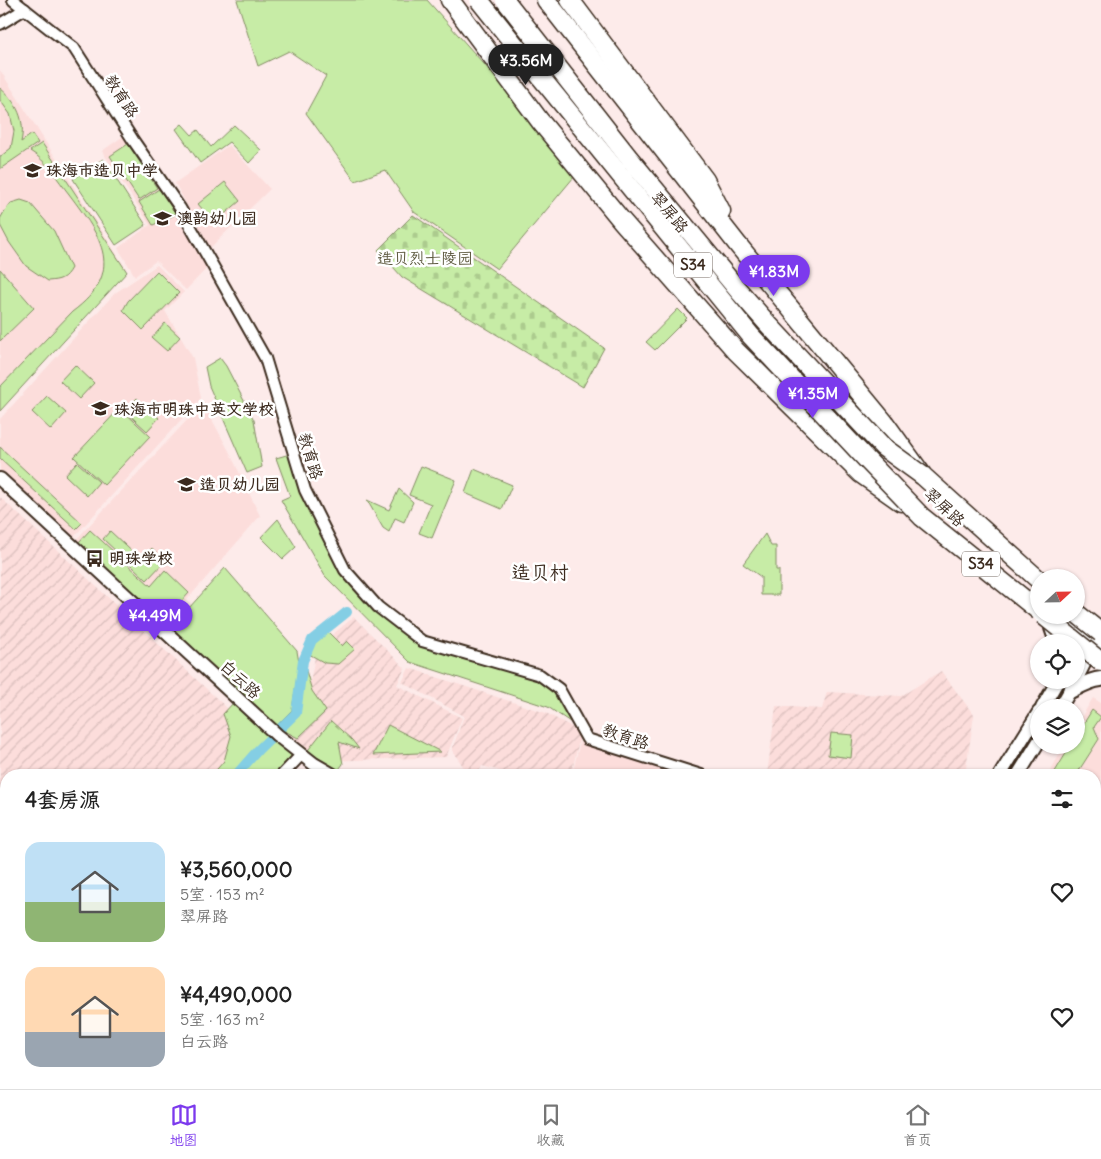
<!DOCTYPE html>
<html lang="zh">
<head>
<meta charset="utf-8">
<style>
  :root { --surface:#fff; --page:#f6f6f6; --text:#222; --muted:#767676; --line:#e0e0e0; --accent:#7c3aed }
  body { margin:0; font-family:Delius,"LXGW WenKai TC",sans-serif; background:var(--page); color:var(--text); height:100vh; display:flex; flex-direction:column; font-size:19px; white-space:nowrap }
  * { box-sizing:border-box; margin:0 }
  p { font-size:16px; color:var(--muted) }
  .icon { flex:none; width:28px; height:28px; fill:none; stroke:currentColor; stroke-width:2; stroke-linecap:round; stroke-linejoin:round }
  .map { position:relative; flex:1; overflow:hidden }
  .panel { position:absolute; left:0px; top:769px; width:1101px; height:321px; display:flex; flex-direction:column; background:var(--surface); border-radius:20px 20px 0 0; box-shadow:0 1px 4px #0004 }
  .panel>* { flex:none }
  .needle { width:32px; rotate:68deg }
  .buttons { position:absolute; left:1030px; top:569px; display:grid; gap:10px }
  .buttons a { display:grid; place-items:center; width:55px; height:55px; border-radius:50%; background:var(--surface); box-shadow:0 1px 4px #0004; font-size:25px }
  .price { position:absolute; translate:-50% -42px; padding:0 11px; border-radius:18px; background:var(--accent); color:#fff; font-size:16px; line-height:32px; filter:drop-shadow(0 1px 2px #0008) }
  .price::after { content:''; position:absolute; left:50%; top:30px; width:15px; height:11px; margin-left:-8px; background:inherit; clip-path:polygon(0 0,100% 0,50% 100%) }
  .price.active { background:#222; color:#fff }
  ul { padding:0; list-style:none }
  li { display:flex; align-items:center; gap:15px; height:125px; padding:0 25px }
  li span { display:grid; place-items:center; flex:none; width:140px; height:100px; border-radius:15px; color:#555 }
  li>.icon { margin-inline-start:auto }
  span .icon { width:60px; height:60px; fill:#fffc; stroke-width:1 }
  li b { font-size:21px }
  h2 { display:flex; justify-content:space-between; align-items:center; height:60px; padding:0 25px; font-size:21px }
  .menu { display:flex; justify-content:space-around; align-items:center; height:70px; border-top:1px solid var(--line); background:var(--surface); font-size:14px; color:var(--muted) }
  .menu a { display:grid; justify-items:center; gap:2px }
  .menu .active { color:var(--accent) }
  .map>svg:first-child { display:block }
  .built { fill:#fcdddb }
  .industrial { fill:url(#industrial-furrows) }
  .green { fill:#c7eca6; stroke:#818b62 }
  .cemetery { fill:url(#cemetery-stones); stroke:#818b62 }
  .lines { fill:none; stroke-linecap:round; stroke-linejoin:round }
  .canal { stroke:#84cee4; stroke-width:10 }
  .minor-casing { stroke:#3b2a1e; stroke-width:14 }
  .tertiary-casing { stroke:#3b2a1e; stroke-width:16 }
  .secondary-casing { stroke:#3b2a1e; stroke-width:18 }
  .motorway-casing { stroke:#3b2a1e; stroke-width:21 }
  .minor { stroke:#fff; stroke-width:10 }
  .tertiary { stroke:#fff; stroke-width:12 }
  .secondary { stroke:#fff; stroke-width:14 }
  .motorway { stroke:#fff; stroke-width:18 }
  .motorway-bridge-casing { stroke:#3b2a1e; stroke-width:21; stroke-linecap:butt }
  .motorway-bridge { stroke:#fff; stroke-width:18 }
  .labels { text-anchor:middle; stroke-width:5; stroke-linejoin:round; paint-order:stroke }
  .shield { fill:#fff; stroke:#766a62; stroke-width:1 }
  .shield-label { font-size:15px; font-weight:bold; fill:#3b2a1e }
  .street-label { font-size:16px; fill:#3b2a1e; stroke:#fff }
  .poi-label { font-size:16px; font-weight:bold; fill:#3b2a1e; stroke:#fff; text-anchor:start }
  .park-label { font-size:16px; fill:#5e5a40; stroke:#fff }
  .quarter-label { font-size:19px; fill:#3b2a1e; stroke:#fff }
</style>
</head>
<body>
<div class="map">
<svg width="1101" height="1089" viewBox="0 0 1101 1089">
  <defs>
    <pattern id="industrial-furrows" width="10" height="10" patternUnits="userSpaceOnUse" patternTransform="scale(1.25)"><rect width="10" height="10" fill="#fcdddb"/><path d="M-1 1l2-2M0 10L10 0M9 11l2-2" fill="none" stroke="#d9bebc"/></pattern>
    <pattern id="cemetery-stones" width="16" height="16" patternUnits="userSpaceOnUse" patternTransform="scale(1.25)"><rect width="16" height="16" fill="#c7eca6"/><path d="M2 7V4a2 2 0 0 1 4 0v3zM10 15v-3a2 2 0 0 1 4 0v3z" fill="#accb8e"/></pattern>
  </defs>
  <rect width="100%" height="100%" fill="#fdebea"/>
  <filter id="ink" filterUnits="userSpaceOnUse"><feTurbulence type="fractalNoise" baseFrequency=".02" numOctaves="2"/><feDisplacementMap in="SourceGraphic" scale="10" xChannelSelector="R" yChannelSelector="G"/><feConvolveMatrix kernelMatrix="1 2 1 2 8 2 1 2 1" color-interpolation-filters="sRGB"/></filter>
  <g filter="url(#ink)">
    <g class="built">
      <path d="M 0,70 L 126,269 L 0,409 Z"/>
      <path d="M 125,135 L 177,211 L 209,266 L 186,290 L 156,261 L 135,276 L 118,248 L 150,225 L 102,151 Z"/>
      <path d="M 229,145 L 270,189 L 210,248 L 175,183 Z"/>
      <path d="M 157,265 L 184,292 L 165,311 L 193,358 L 201,398 L 72,539 L 0,472 L 0,419 L 115,293 Z"/>
      <path d="M 203,403 L 229,451 L 260,516 L 165,625 L 73,543 Z"/>
      <path d="M 1093,698 L 1101,703 L 1101,858 L 1095,855 L 1095,775 L 1048,775 L 1065,745 L 1076,745 L 1076,726 Z"/>
      <path d="M 580,742 L 595,748 L 700,775 L 572,775 Z"/>
    </g>
    <g class="industrial">
      <path d="M 0,497 L 254,733 L 216,775 L 6,775 L 6,1007 L 0,1014 Z"/>
      <path d="M 354,617 L 405,668 L 397,685 L 462,718 L 446,757 L 324,761 L 285,735 L 304,712 L 317,647 Z"/>
      <path d="M 409,668 L 546,713 L 581,732 L 571,775 L 515,775 L 482,766 L 477,775 L 469,775 L 452,750 L 464,716 L 402,682 Z"/>
      <path d="M 941,671 L 974,715 L 965,775 L 767,775 L 776,706 L 822,709 L 827,692 L 901,696 Z"/>
      <path d="M 1095,873 L 1101,876 L 1101,1088 L 1100,1089 L 892,1089 L 895,1084 L 1095,1084 Z"/>
      <path d="M 10,1084 L 482,1084 L 480,1089 L 5,1089 Z"/>
      <path d="M 494,1084 L 813,1084 L 810,1089 L 492,1089 Z"/>
    </g>
    <g class="green">
      <path d="M 237,0 L 427,0 L 579,171 L 497,269 L 414,212 L 385,170 L 355,181 L 306,113 L 326,76 L 289,51 L 258,66 Z"/>
      <path d="M 0,88 C 17,102 26,121 21,142 L 32,134 L 38,143 L 0,169 L 0,157 L 11,148 L 14,131 L 10,114 L 0,100 Z"/>
      <path d="M 182,124 L 192,135 L 198,130 L 211,147 L 234,125 L 261,150 L 249,163 L 229,142 L 200,163 L 176,129 Z"/>
      <path d="M 42,143 L 127,272 L 0,411 L 0,387 L 72,312 C 126,272 102,238 69,194 C 57,179 47,161 30,151 Z"/>
      <path d="M 128,144 L 157,188 L 139,200 L 110,156 Z"/>
      <path d="M 103,159 L 146,225 L 116,245 L 73,179 Z"/>
      <path d="M 225,182 L 240,201 L 214,223 L 198,204 Z"/>
      <path d="M 159,189 L 176,214 L 153,225 L 139,202 Z"/>
      <path d="M 21,200 L 30,203 L 54,231 L 71,268 C 65,279 60,280 48,281 L 26,266 L 9,242 L 0,225 L 0,219 L 4,212 L 11,203 Z"/>
      <path d="M 0,269 L 34,308 L 0,341 Z"/>
      <path d="M 157,271 L 179,293 L 143,330 L 123,310 L 128,301 Z"/>
      <path d="M 678,309 L 687,318 L 655,350 L 646,342 Z"/>
      <path d="M 165,323 L 180,337 L 167,351 L 152,338 Z"/>
      <path d="M 220,358 L 226,366 L 254,420 L 262,467 L 247,473 L 209,386 L 205,367 Z"/>
      <path d="M 75,365 L 94,383 L 79,399 L 60,381 Z"/>
      <path d="M 47,396 L 66,413 L 51,430 L 32,412 Z"/>
      <path d="M 137,398 L 159,418 L 147,431 L 125,411 Z"/>
      <path d="M 120,408 L 150,436 L 104,485 L 74,457 Z"/>
      <path d="M 0,447 L 82,523 L 76,529 L 0,459 Z"/>
      <path d="M 290,454 L 342,569 L 421,644 L 539,679 L 556,690 L 576,726 L 548,707 L 410,662 L 325,576 L 281,500 L 290,496 L 276,458 Z"/>
      <path d="M 77,462 L 99,482 L 87,496 L 65,475 Z"/>
      <path d="M 421,466 L 456,480 L 432,538 L 419,533 L 431,504 L 409,495 Z"/>
      <path d="M 474,469 L 512,485 L 502,509 L 465,493 Z"/>
      <path d="M 399,489 L 413,502 L 404,522 L 395,518 L 389,532 L 383,528 L 367,500 L 389,510 Z"/>
      <path d="M 278,519 L 296,547 L 283,559 L 261,537 Z"/>
      <path d="M 90,530 L 151,586 L 165,570 L 189,593 L 164,621 L 78,543 Z"/>
      <path d="M 110,531 L 141,560 L 152,548 L 165,561 L 147,580 L 103,539 Z"/>
      <path d="M 765,534 L 771,546 L 776,546 L 776,570 L 779,570 L 779,595 L 761,595 L 761,577 L 743,564 Z"/>
      <path d="M 225,568 L 297,651 L 299,663 L 292,710 L 275,727 L 170,629 Z"/>
      <path d="M 327,631 L 342,646 L 347,641 L 355,649 L 338,664 L 325,663 L 309,654 L 315,641 Z"/>
      <path d="M 305,667 L 312,691 L 326,711 L 298,738 L 283,730 L 300,711 Z"/>
      <path d="M 234,702 L 295,754 L 276,775 L 212,775 L 224,761 L 231,736 L 223,714 Z"/>
      <path d="M 1092,710 L 1101,717 L 1094,727 L 1099,739 L 1076,775 L 1053,775 L 1071,745 L 1076,745 L 1076,736 Z"/>
      <path d="M 331,721 L 352,740 L 359,749 L 339,742 L 343,764 L 336,773 L 305,754 Z"/>
      <path d="M 388,725 L 441,752 L 373,755 Z"/>
      <path d="M 831,733 L 853,735 L 851,758 L 828,755 Z"/>
      <path d="M 1101,924 L 1101,993 L 1095,986 L 1095,926 Z"/>
      <path d="M 554,1084 L 613,1084 L 610,1089 L 562,1089 Z"/>
    </g>
    <path class="cemetery" d="M 413,215 L 604,348 L 583,387 L 402,277 L 378,250 Z"/>
    <g class="lines">
      <g class="canal">
        <path d="M 236,775 L 258,750 L 296,713 L 303,661 L 312,640 L 347,612"/>
        <path d="M 0,1034 L 6,1027"/>
        <path d="M 870,1089 L 873,1084"/>
      </g>
      <defs>
        <g id="minor">
          <path d="M 13,0 L 74,48 L 133,140 L 180,208 L 265,358 L 305,490 L 345,570 L 378,607 L 422,641 L 540,675 L 559,689 L 587,739 L 701,775"/>
          <path d="M 0,24 L 25,9"/>
          <path d="M 282,775 L 302,754"/>
          <path d="M 0,1077 L 6,1070"/>
          <path d="M 486,1089 L 488,1084"/>
        </g>
        <g id="tertiary">
          <path d="M 0,479 L 277,735 L 314,764 L 333,775"/>
          <path d="M 1076,680 L 1093,646"/>
          <path d="M 1042,708 L 1058,680"/>
          <path d="M 1060,708 L 1075,682"/>
          <path d="M 1000,775 L 1039,712"/>
          <path d="M 1018,775 L 1039,741"/>
          <path d="M 809,1089 L 812,1084"/>
          <path d="M 824,1089 L 827,1084"/>
        </g>
        <g id="secondary">
          <path d="M 1066,615 L 1101,647"/>
          <path d="M 1052,628 L 1057,642"/>
          <path d="M 1070,691 C 1080,686 1090,680 1101,679"/>
        </g>
        <g id="motorway">
          <path d="M 450,0 L 540,121 L 622,221 L 736,351 L 861,474 L 901,502"/>
          <path d="M 546,0 L 738,245 L 884,422 L 923,476 L 1039,580"/>
          <path d="M 570,0 L 705,180 L 721,211"/>
        </g>
      </defs>
      <use href="#minor" class="minor-casing"/>
      <use href="#tertiary" class="tertiary-casing"/>
      <use href="#secondary" class="secondary-casing"/>
      <use href="#motorway" class="motorway-casing"/>
      <use href="#minor" class="minor"/>
      <use href="#tertiary" class="tertiary"/>
      <use href="#secondary" class="secondary"/>
      <use href="#motorway" class="motorway"/>
      <defs>
        <g id="motorway-bridge">
          <path d="M 479,0 L 534,69 L 751,336 L 868,461 L 922,517 L 1039,611"/>
          <path d="M 505,0 L 629,158 L 738,290 L 767,323 L 883,447 L 923,476"/>
          <path d="M 1076,613 L 1101,633"/>
          <path d="M 1043,615 L 1101,662"/>
        </g>
      </defs>
      <use href="#motorway-bridge" class="motorway-bridge-casing"/>
      <use href="#motorway-bridge" class="motorway-bridge"/>
    </g>
  </g>
  <defs>
    <symbol id="school-bare" viewBox="-9 -9 18 18"><path d="M0-5L7-2L0 1L-7-2ZM-4 1L0 2.5L4 1V4Q0 6-4 4Z" fill="#3b2a1e" stroke="#fff" stroke-width="2.5" paint-order="stroke"/></symbol>
    <symbol id="bus-bare" viewBox="-9 -9 18 18"><path d="M-5-6H5V4H4V6H2V4H-2V6H-4V4H-5ZM-3.5-4V0h7V-4ZM-3.5 1.2v1.5H-2V1.2ZM2 1.2v1.5H3.5V1.2Z" fill="#3b2a1e" stroke="#fff" stroke-width="2.5" paint-order="stroke"/></symbol>
  </defs>
  <g fill-rule="evenodd">
    <use href="#school-bare" x="20" y="158" width="25" height="25"/>
    <use href="#school-bare" x="150" y="206" width="25" height="25"/>
    <use href="#school-bare" x="88" y="396" width="25" height="25"/>
    <use href="#school-bare" x="174" y="472" width="25" height="25"/>
    <use href="#bus-bare" x="82" y="546" width="25" height="25"/>
  </g>
  <g class="labels">
    <g class="shield">
      <rect x="674" y="252.5" width="38" height="25" rx="4"/>
      <rect x="962" y="551.5" width="38" height="25" rx="4"/>
    </g>
    <g class="shield-label">
      <text x="693" y="270">S34</text>
      <text x="981" y="569">S34</text>
    </g>
    <g class="street-label">
      <text transform="translate(122 96) rotate(57)" y="6">教育路</text>
      <text transform="translate(670 212) rotate(50)" y="6">翠屏路</text>
      <text transform="translate(311 456) rotate(73)" y="6">教育路</text>
      <text transform="translate(945 507) rotate(43)" y="6">翠屏路</text>
      <text transform="translate(241 679) rotate(43)" y="6">白云路</text>
      <text transform="translate(626 736) rotate(18)" y="6">教育路</text>
    </g>
    <g class="poi-label">
      <text x="46" y="176">珠海市造贝中学</text>
      <text x="177" y="224">澳韵幼儿园</text>
      <text x="114" y="415">珠海市明珠中英文学校</text>
      <text x="200" y="490">造贝幼儿园</text>
      <text x="109" y="564">明珠学校</text>
    </g>
    <g class="park-label">
      <text x="425" y="264">造贝烈士陵园</text>
    </g>
    <g class="quarter-label">
      <text x="540" y="579">造贝村</text>
    </g>
  </g>
</svg>
<div class="buttons">
<a><svg class="needle" viewBox="-14 -14 28 28"><path d="M0-13l5 13h-10z" fill="#e53935"/><path d="M0 13l5-13h-10z" fill="#767676"/></svg></a>
<a><svg class="icon" aria-label="locate" viewBox="0 0 24 24"><circle cx="12" cy="12" r="6"/><path d="M12 2v4M12 18v4M2 12h4M18 12h4"/></svg></a>
<a><svg class="icon" aria-label="layers" viewBox="0 0 24 24"><path d="M12 4l9 5-9 5-9-5zM3 14l9 5 9-5"/></svg></a>
</div>
<b class="price active" style="left:526px;top:86px">¥3.56M</b>
<b class="price" style="left:774px;top:297px">¥1.83M</b>
<b class="price" style="left:813px;top:419px">¥1.35M</b>
<b class="price" style="left:155px;top:641px">¥4.49M</b>
<section class="panel">
<h2>4套房源<svg class="icon" aria-label="filters" viewBox="0 0 24 24"><path d="M4 7h16M4 17h16"/><circle cx="9" cy="7" r="2"/><circle cx="15" cy="17" r="2"/></svg></h2>
<ul>
<li><span style="background:linear-gradient(#bfe0f5 60%,#8fb573 0)"><svg class="icon" aria-label="home" viewBox="0 0 24 24"><path d="M3 11l9-7 9 7M6 9v11h12V9"/></svg></span><div><b>¥3,560,000</b><p>5室 · 153 m²</p><p>翠屏路</p></div><svg class="icon" aria-label="heart" viewBox="0 0 24 24"><path d="M12 20l-8-8c-3-5 5-10 8-4 3-6 11-1 8 4z"/></svg></li>
<li><span style="background:linear-gradient(#ffd9b3 65%,#9aa5b1 0)"><svg class="icon" aria-label="home" viewBox="0 0 24 24"><path d="M3 11l9-7 9 7M6 9v11h12V9"/></svg></span><div><b>¥4,490,000</b><p>5室 · 163 m²</p><p>白云路</p></div><svg class="icon" aria-label="heart" viewBox="0 0 24 24"><path d="M12 20l-8-8c-3-5 5-10 8-4 3-6 11-1 8 4z"/></svg></li>
</ul>
</section>
</div>
<nav class="menu">
<a class="active"><svg class="icon" aria-label="map" viewBox="0 0 24 24"><path d="M3 6l6-2 6 2 6-2v14l-6 2-6-2-6 2zM9 4v14M15 6v14"/></svg>地图</a>
<a><svg class="icon" aria-label="saved" viewBox="0 0 24 24"><path d="M7 4h10v16l-5-4-5 4z"/></svg>收藏</a>
<a><svg class="icon" aria-label="home" viewBox="0 0 24 24"><path d="M3 11l9-7 9 7M6 9v11h12V9"/></svg>首页</a>
</nav>
</body>
</html>
